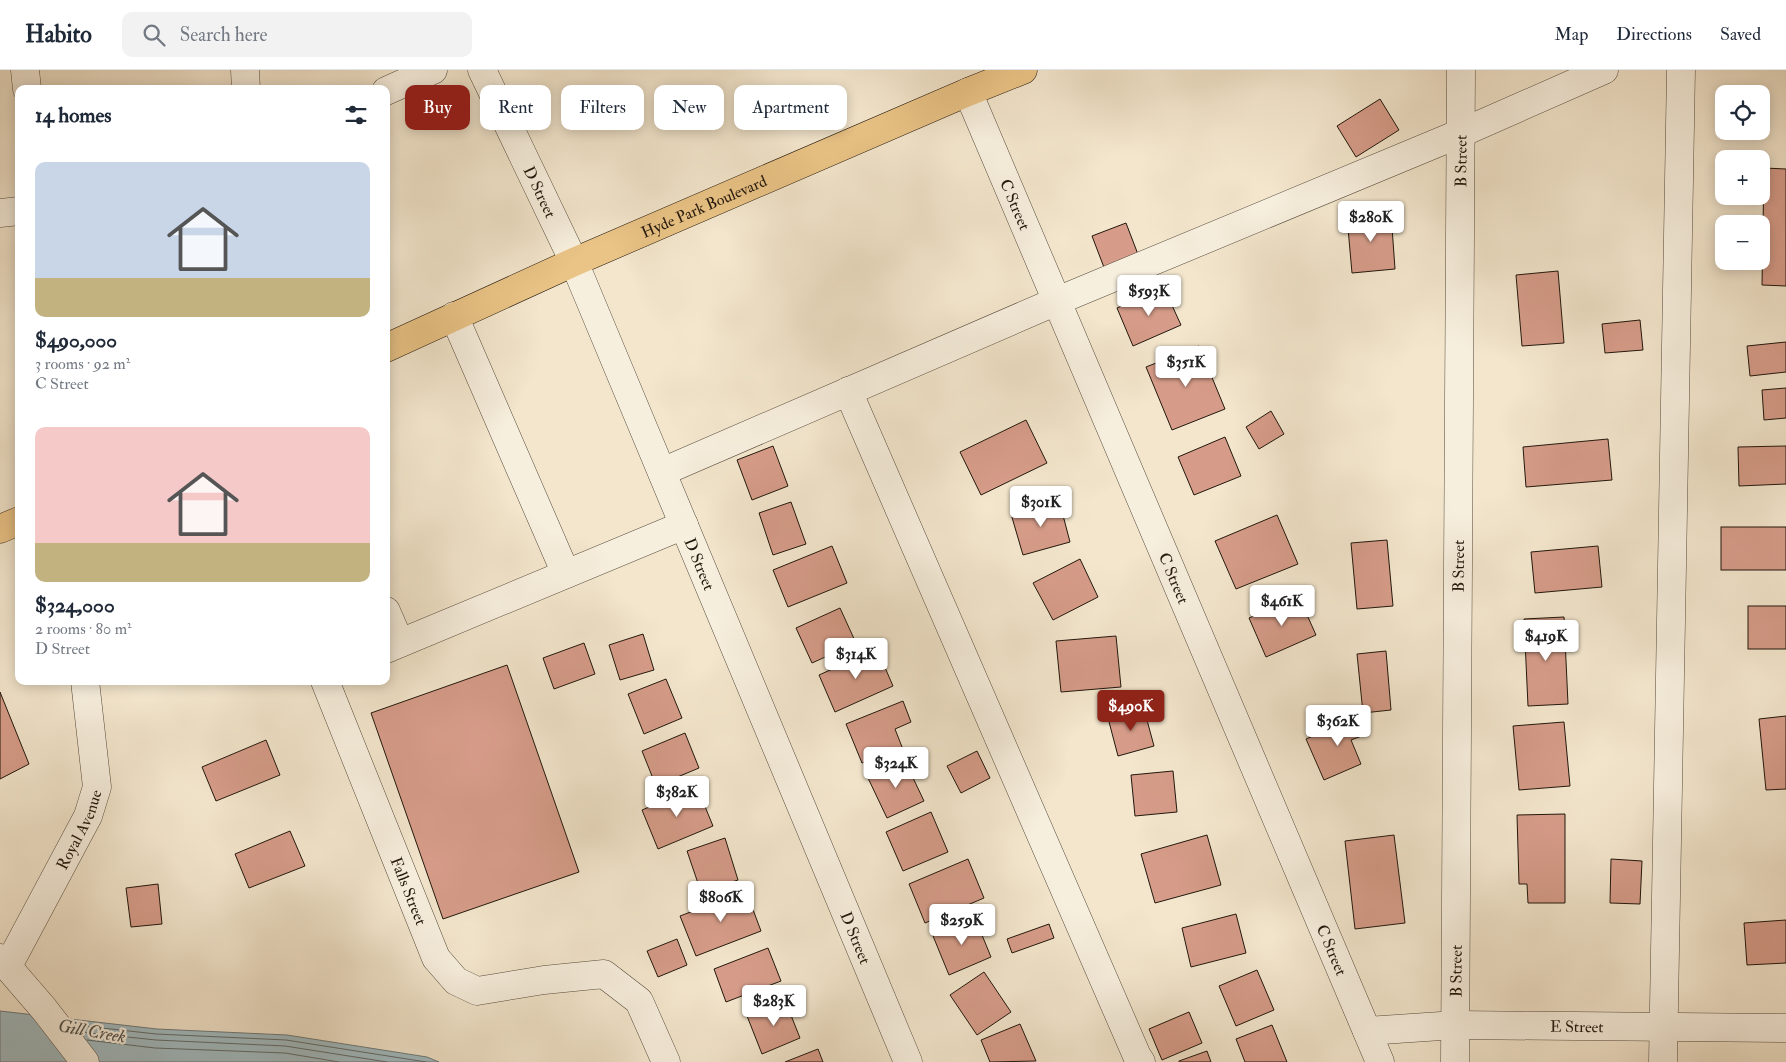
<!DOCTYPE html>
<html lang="en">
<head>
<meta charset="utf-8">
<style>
  :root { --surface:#fff; --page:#f2f2f3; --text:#1f2937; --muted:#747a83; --line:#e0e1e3; --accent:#8f2418 }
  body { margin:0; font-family:"IM FELL Double Pica",serif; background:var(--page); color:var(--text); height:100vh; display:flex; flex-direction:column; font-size:19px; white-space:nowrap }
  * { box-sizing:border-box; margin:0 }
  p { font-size:16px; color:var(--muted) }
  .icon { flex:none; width:28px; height:28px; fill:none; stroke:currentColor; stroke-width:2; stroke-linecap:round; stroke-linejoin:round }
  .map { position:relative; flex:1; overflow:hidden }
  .drawer { position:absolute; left:15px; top:15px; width:375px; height:600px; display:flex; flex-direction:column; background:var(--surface); border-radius:10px; box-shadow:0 2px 12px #0003 }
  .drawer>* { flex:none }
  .guide { position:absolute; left:405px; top:15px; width:475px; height:45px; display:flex; gap:10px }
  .tools { position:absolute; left:1715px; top:15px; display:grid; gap:10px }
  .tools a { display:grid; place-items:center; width:55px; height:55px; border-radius:10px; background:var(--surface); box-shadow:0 2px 12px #0003; font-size:25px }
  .price { position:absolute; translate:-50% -42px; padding:0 11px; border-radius:5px; background:#fff; color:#222; font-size:16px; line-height:32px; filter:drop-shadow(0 1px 2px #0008) }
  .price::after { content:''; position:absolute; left:50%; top:30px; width:15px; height:11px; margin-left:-8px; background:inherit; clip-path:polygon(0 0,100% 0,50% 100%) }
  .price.on { background:var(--accent); color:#fff }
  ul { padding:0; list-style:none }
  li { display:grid; align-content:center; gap:10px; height:265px; padding:0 20px }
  li span { display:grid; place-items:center; height:155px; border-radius:10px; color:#555 }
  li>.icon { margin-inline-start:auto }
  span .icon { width:90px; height:90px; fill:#fffc; stroke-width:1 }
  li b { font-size:21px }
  h2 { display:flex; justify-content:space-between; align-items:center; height:60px; padding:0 20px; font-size:21px }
  .pill { padding:0 18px; border-radius:10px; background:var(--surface); box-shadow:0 2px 12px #0003; font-size:18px; line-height:45px }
  .pill.on { background:var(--accent); color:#fff }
  header { display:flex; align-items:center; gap:30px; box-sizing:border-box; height:70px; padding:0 25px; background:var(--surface); border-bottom:1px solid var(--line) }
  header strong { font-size:24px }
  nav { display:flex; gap:28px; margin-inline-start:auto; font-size:18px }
  .search { width:350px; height:45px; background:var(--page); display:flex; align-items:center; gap:12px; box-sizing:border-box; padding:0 18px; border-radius:10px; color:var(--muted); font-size:19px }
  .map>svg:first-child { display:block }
  .water { fill:#a1bcc3; stroke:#6e7a7a }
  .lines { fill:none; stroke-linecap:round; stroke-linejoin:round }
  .shore { stroke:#616a68; stroke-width:1 }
  .building { fill:#d69c89; stroke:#21170c }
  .minor-casing { stroke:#564b3c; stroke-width:29 }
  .major-casing { stroke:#21170c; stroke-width:29 }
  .minor { stroke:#f7efde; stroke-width:28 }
  .major { stroke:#eac386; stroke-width:28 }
  .labels { text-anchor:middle; stroke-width:4.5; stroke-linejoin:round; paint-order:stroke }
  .street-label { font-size:16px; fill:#21170c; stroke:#f7efde }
  .water-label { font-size:18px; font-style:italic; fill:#4e514c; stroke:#f7efde }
</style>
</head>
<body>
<header>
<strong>Habito</strong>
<div class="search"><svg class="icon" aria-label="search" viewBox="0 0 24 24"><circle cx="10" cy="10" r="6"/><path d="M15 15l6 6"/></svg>Search here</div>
<nav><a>Map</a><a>Directions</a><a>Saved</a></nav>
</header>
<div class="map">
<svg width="1786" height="992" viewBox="0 0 1786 992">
  <rect width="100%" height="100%" fill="#f3e6cd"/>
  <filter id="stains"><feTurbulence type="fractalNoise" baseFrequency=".004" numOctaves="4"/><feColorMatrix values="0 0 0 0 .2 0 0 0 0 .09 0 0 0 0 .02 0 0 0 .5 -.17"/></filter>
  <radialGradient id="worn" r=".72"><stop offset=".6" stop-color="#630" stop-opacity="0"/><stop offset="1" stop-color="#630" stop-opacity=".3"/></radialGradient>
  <path class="water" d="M 0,941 L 157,959 L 287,965 L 427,987 L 439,992 L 0,992 Z"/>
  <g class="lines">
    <g class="shore">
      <path d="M 75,955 L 156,964 L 286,970 L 426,992"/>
      <path d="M 80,962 L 156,970 L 285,976 L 387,992"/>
      <path d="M 87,970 L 155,978 L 285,983 L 339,992"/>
    </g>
  </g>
  <g class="building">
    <path d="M 1380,29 L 1399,60 L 1356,87 L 1337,56 Z"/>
    <path d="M 1764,98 L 1786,99 L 1786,216 L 1762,215 Z"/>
    <path d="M 1391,143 L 1395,199 L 1352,203 L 1347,147 Z"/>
    <path d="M 1126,153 L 1139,187 L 1105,200 L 1092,166 Z"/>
    <path d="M 1558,201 L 1564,273 L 1522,276 L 1516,205 Z"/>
    <path d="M 1164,218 L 1181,255 L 1133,276 L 1117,238 Z"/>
    <path d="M 1640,250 L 1643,280 L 1605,283 L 1602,254 Z"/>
    <path d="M 1786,272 L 1786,302 L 1750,306 L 1747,276 Z"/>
    <path d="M 1199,276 L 1225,339 L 1172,360 L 1146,297 Z"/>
    <path d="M 1786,318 L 1786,348 L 1764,350 L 1762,320 Z"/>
    <path d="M 1271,341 L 1284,364 L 1259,379 L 1246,357 Z"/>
    <path d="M 1026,350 L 1047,393 L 981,425 L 960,382 Z"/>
    <path d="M 1225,367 L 1241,406 L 1194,425 L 1178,387 Z"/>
    <path d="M 1608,369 L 1612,410 L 1526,417 L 1523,377 Z"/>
    <path d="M 773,376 L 788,416 L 752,430 L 737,390 Z"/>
    <path d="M 1786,376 L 1786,414 L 1739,416 L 1738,377 Z"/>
    <path d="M 1059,430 L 1070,472 L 1023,485 L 1011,444 Z"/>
    <path d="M 791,432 L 806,474 L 773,485 L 759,443 Z"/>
    <path d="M 1277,445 L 1298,494 L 1236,519 L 1215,471 Z"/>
    <rect x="1721" y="457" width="65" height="43"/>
    <path d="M 1387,470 L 1393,536 L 1357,539 L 1351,473 Z"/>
    <path d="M 832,476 L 847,513 L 788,537 L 773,500 Z"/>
    <path d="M 1598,476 L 1602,517 L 1535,523 L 1531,482 Z"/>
    <path d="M 1080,489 L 1098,527 L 1053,550 L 1033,513 Z"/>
    <path d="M 1299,527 L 1316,565 L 1266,587 L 1249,548 Z"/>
    <rect x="1748" y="536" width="38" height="43"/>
    <path d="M 840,538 L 856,573 L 812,593 L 796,558 Z"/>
    <path d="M 1564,547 L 1568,634 L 1528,636 L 1524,549 Z"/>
    <path d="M 643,564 L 654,600 L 620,610 L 609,575 Z"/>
    <path d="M 1116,566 L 1121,617 L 1061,622 L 1056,571 Z"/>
    <path d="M 584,573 L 595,604 L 554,619 L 543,588 Z"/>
    <path d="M 877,579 L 893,616 L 835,642 L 819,605 Z"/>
    <path d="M 1386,581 L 1391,640 L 1363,643 L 1357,584 Z"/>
    <path d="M 507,595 L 579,802 L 443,849 L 371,643 Z"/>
    <path d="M 666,609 L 682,648 L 644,664 L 628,624 Z"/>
    <path d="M 0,622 L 29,694 L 0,709 Z"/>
    <path d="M 903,631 L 911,652 L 895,659 L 902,677 L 862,693 L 846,654 Z"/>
    <path d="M 1144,639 L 1154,676 L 1118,686 L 1108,648 Z"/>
    <path d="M 1362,645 L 1370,663 L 1351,670 L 1361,694 L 1324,710 L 1306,669 Z"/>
    <path d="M 1786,646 L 1786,719 L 1766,720 L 1759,649 Z"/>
    <path d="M 1564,652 L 1570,716 L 1519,720 L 1513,656 Z"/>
    <path d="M 685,663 L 699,698 L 656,716 L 642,681 Z"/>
    <path d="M 266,670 L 280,705 L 216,731 L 202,697 Z"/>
    <path d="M 977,681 L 990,708 L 961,723 L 947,696 Z"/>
    <path d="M 905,691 L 924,731 L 887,748 L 868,708 Z"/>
    <path d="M 1173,701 L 1177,742 L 1135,746 L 1131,705 Z"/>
    <path d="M 697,717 L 713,756 L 658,779 L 642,740 Z"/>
    <path d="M 931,742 L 948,782 L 903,801 L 886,762 Z"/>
    <path d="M 1565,744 L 1565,833 L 1528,833 L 1527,814 L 1519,814 L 1517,745 Z"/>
    <path d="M 290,761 L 305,796 L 249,818 L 235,784 Z"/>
    <path d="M 1207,765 L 1221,815 L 1155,833 L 1141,784 Z"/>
    <path d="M 1394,765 L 1405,853 L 1355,859 L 1345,771 Z"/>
    <path d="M 725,768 L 738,810 L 701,822 L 687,781 Z"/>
    <path d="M 968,789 L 984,828 L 925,853 L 909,814 Z"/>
    <path d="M 1611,789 L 1642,791 L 1640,834 L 1610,833 Z"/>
    <path d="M 158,814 L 162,854 L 131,857 L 126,818 Z"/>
    <path d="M 746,821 L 761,861 L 696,886 L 680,846 Z"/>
    <path d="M 1236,844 L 1246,883 L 1191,897 L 1182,858 Z"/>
    <path d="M 975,848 L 991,887 L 949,905 L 933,866 Z"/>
    <path d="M 1786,850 L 1786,893 L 1747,895 L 1744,853 Z"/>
    <path d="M 1049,854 L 1054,868 L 1012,883 L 1007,869 Z"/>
    <path d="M 677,869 L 687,895 L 658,907 L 647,881 Z"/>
    <path d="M 768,878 L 781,911 L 726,932 L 714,899 Z"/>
    <path d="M 1257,900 L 1274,940 L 1236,956 L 1219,916 Z"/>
    <path d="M 984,902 L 1011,942 L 977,965 L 950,925 Z"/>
    <path d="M 785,930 L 800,968 L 762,984 L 747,946 Z"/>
    <path d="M 1189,942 L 1202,973 L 1162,990 L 1149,959 Z"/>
    <path d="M 1020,954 L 1036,991 L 990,992 L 981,970 Z"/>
    <path d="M 1272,955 L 1287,992 L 1245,992 L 1236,969 Z"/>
    <path d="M 818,979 L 823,992 L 785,992 Z"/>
    <path d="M 1207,981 L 1211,992 L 1179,992 L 1179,991 Z"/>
  </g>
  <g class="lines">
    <defs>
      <g id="minor">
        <path d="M 25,0 L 27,19"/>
        <path d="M 245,0 L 246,19"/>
        <path id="s1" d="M 482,0 L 574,192 L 908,992"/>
        <path d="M 386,21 L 433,0"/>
        <path id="s2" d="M 968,22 L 1380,992"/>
        <path d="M 0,143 L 19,141"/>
        <path d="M 454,246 L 566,504"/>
        <path d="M 848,321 L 1137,986 L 1141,992"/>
        <path d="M 662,402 L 1057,231 L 1461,63 L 1604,0"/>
        <path d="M 386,541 L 400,573"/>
        <path d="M 386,579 L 684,455"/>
        <path id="s3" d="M 325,611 L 436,888 L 456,911 L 477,921 L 544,910 L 604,904 L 639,931 L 666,992"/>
        <path d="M 0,888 L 44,939 L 85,992"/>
        <path id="s4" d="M 8,896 L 88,746 L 97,717 L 85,611"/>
        <path id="s5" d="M 1367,961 L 1456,955 L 1786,958"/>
        <path id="s6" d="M 1455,992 L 1461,0"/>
        <path d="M 1663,992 L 1681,0"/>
      </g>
      <g id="major">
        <path id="s7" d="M 386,278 L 574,192 L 968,22 L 1023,0"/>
        <path d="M 0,459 L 19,451"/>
      </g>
    </defs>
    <use href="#minor" class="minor-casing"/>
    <use href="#major" class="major-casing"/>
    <use href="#minor" class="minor"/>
    <use href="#major" class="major"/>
  </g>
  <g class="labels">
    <g class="street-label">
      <text dy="6" stroke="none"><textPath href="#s6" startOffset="901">B Street</textPath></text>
      <text dy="6" stroke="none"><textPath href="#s1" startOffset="135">D Street</textPath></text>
      <text dy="6" stroke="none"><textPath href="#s2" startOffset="122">C Street</textPath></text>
      <text dy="6" stroke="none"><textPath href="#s7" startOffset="348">Hyde Park Boulevard</textPath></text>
      <text dy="6" stroke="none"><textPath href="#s1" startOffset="540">D Street</textPath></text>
      <text dy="6" stroke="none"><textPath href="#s6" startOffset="496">B Street</textPath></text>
      <text dy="6" stroke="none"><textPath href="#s2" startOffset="528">C Street</textPath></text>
      <text dy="6" stroke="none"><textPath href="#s4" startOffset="154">Royal Avenue</textPath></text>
      <text dy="6" stroke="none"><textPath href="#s3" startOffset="226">Falls Street</textPath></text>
      <text dy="6" stroke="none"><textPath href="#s1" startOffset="945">D Street</textPath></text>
      <text dy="6" stroke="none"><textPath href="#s2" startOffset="932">C Street</textPath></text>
      <text dy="6" stroke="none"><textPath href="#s6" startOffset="91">B Street</textPath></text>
      <text dy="6" stroke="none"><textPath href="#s5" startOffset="210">E Street</textPath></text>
    </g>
    <g class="water-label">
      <text transform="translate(92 961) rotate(10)" y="6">Gill Creek</text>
    </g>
  </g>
  <rect width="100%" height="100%" filter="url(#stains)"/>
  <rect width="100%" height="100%" fill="url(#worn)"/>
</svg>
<div class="tools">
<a><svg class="icon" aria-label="locate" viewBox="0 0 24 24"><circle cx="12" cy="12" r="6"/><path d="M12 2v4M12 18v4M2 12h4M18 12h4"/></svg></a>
<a>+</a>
<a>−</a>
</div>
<b class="price" style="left:1371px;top:173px">$280K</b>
<b class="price" style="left:1149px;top:247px">$593K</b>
<b class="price" style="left:1186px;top:318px">$351K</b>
<b class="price" style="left:1041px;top:458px">$301K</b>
<b class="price" style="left:1282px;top:557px">$461K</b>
<b class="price" style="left:1546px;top:592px">$419K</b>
<b class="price" style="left:856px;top:610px">$314K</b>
<b class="price on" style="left:1131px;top:662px">$490K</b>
<b class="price" style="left:1338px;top:677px">$362K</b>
<b class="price" style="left:896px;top:719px">$324K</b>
<b class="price" style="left:677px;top:748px">$382K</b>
<b class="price" style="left:721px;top:853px">$806K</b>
<b class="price" style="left:962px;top:876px">$259K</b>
<b class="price" style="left:774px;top:957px">$283K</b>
<div class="guide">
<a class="pill on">Buy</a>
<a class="pill">Rent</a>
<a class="pill">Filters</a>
<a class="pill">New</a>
<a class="pill">Apartment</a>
</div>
<section class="drawer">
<h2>14 homes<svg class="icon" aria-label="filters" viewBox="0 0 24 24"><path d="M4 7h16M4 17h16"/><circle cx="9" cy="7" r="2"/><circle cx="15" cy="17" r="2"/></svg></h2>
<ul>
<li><span style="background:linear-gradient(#c9d6e8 75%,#c2b280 0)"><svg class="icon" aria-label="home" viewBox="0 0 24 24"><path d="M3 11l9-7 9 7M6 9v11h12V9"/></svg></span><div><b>$490,000</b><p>3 rooms · 92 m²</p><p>C Street</p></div></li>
<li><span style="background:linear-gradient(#f6c9c9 75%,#c2b280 0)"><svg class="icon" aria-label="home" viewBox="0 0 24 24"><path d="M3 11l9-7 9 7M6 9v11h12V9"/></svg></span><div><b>$324,000</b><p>2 rooms · 80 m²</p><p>D Street</p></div></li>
</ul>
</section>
</div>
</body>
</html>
